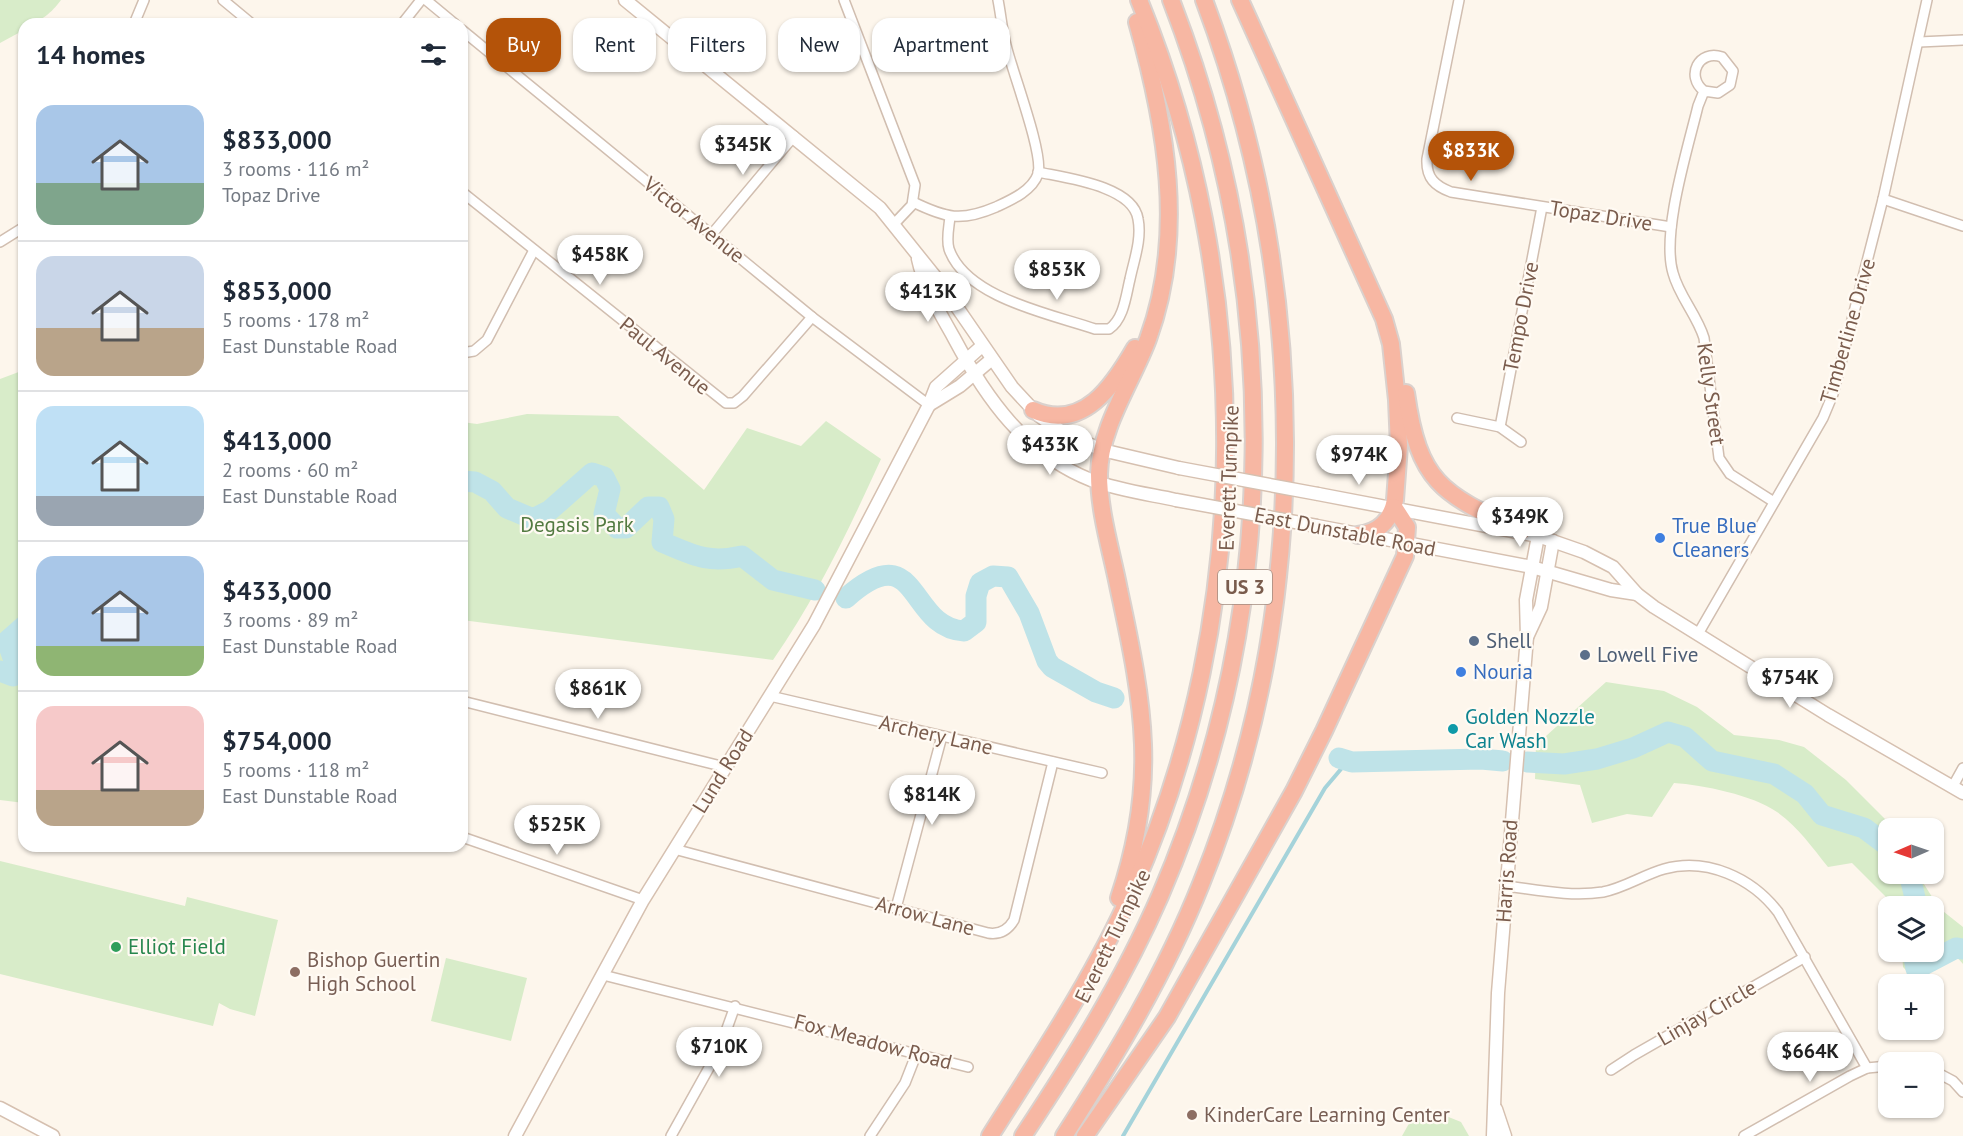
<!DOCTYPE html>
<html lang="en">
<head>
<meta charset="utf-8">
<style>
  :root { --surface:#fff; --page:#f2f2f3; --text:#1f2937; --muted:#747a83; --line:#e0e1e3; --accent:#b45309 }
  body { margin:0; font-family:"PT Sans",sans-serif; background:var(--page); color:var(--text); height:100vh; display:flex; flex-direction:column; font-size:22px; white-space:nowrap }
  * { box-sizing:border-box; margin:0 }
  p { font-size:20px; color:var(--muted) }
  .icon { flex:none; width:33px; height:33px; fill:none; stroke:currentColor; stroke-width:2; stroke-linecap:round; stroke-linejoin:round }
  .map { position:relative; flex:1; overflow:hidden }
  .drawer { position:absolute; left:18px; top:18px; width:450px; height:834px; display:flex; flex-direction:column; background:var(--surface); border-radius:18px; box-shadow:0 2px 4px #0004 }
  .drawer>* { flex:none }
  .top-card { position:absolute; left:486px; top:18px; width:570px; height:54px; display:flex; gap:12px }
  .needle { width:39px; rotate:268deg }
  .buttons { position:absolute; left:1878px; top:818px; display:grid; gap:12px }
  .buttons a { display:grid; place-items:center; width:66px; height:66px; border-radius:12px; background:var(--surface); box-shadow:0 2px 4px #0004; font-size:30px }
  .price { position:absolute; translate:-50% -51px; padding:0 14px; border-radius:21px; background:#fff; color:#222; font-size:20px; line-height:39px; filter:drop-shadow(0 2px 3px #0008) }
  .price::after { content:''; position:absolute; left:50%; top:36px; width:18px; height:14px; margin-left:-9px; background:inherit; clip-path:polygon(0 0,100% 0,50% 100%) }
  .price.on { background:var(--accent); color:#fff }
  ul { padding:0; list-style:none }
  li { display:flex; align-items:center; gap:18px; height:150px; padding:0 18px }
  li+li { border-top:2px solid var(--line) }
  li span { display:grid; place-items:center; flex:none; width:168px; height:120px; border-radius:18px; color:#555 }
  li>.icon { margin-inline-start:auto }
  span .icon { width:72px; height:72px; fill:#fffc; stroke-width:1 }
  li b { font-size:26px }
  h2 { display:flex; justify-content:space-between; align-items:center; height:72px; padding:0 18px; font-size:26px }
  .chip { padding:0 21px; border-radius:18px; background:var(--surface); box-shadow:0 2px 4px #0004; font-size:21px; line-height:54px }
  .chip.on { background:var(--accent); color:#fff }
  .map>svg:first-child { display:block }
  .green { fill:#d8ecc9 }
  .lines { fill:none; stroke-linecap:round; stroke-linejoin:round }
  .stream { stroke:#a5d3da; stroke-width:4 }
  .river { stroke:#bfe3e8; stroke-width:21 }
  .street-casing { stroke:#d1beb0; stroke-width:12 }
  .secondary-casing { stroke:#d6c0b0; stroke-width:15 }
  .highway-casing { stroke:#dad1cd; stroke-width:20 }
  .street { stroke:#fff; stroke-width:9 }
  .secondary { stroke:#fff; stroke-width:12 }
  .highway { stroke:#f7b7a3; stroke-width:16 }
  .secondary-bridge-casing { stroke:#d6c0b0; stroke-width:15; stroke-linecap:butt }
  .secondary-bridge { stroke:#fff; stroke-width:12 }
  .shop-dot { fill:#3f7fe0; stroke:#fffaf3; stroke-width:2 }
  .service-dot { fill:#5c6f8a; stroke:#fffaf3; stroke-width:2 }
  .culture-dot { fill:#0f9aa8; stroke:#fffaf3; stroke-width:2 }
  .leisure-dot { fill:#2e9e5b; stroke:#fffaf3; stroke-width:2 }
  .education-dot { fill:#8d6e63; stroke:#fffaf3; stroke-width:2 }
  .labels { text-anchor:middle; stroke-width:4.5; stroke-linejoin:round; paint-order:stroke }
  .shield { fill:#fffaf3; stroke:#a28b7f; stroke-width:1.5 }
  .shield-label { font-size:20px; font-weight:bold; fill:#7a5c4d }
  .street-label { font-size:21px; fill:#7a5c4d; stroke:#fffaf3 }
  .park-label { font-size:21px; fill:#537a41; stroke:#fffaf3 }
  .shop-label { font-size:21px; fill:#366cbe; stroke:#fffaf3; text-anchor:start }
  .service-label { font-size:21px; fill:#4e5e75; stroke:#fffaf3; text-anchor:start }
  .culture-label { font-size:21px; fill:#0d838f; stroke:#fffaf3; text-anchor:start }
  .leisure-label { font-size:21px; fill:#27864d; stroke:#fffaf3; text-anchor:start }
  .education-label { font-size:21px; fill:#785e54; stroke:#fffaf3; text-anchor:start }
</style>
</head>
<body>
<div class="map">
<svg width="1963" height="1136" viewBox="0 0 1963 1136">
  <rect width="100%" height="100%" fill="#fdf6ec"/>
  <g class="green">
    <path d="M 0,0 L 61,0 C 52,12 40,24 24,24 L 24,30 L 0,43 Z"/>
    <path d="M 24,370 L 24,803 L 0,800 L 0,379 Z"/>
    <path d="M 527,414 L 618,416 L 704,490 L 747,428 L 801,446 L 826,421 L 881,459 C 849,529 817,597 773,660 L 462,620 L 462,422 L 477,424 Z"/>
    <path d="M 1606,682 L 1664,691 L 1697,707 L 1734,735 L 1779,740 L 1804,747 L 1846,780 L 1894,828 L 1888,828 L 1888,873 L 1917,873 L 1939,908 L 1963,927 L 1963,964 L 1955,955 L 1917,982 L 1903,967 L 1902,951 L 1934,951 L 1934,906 L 1895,906 L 1852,863 L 1828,867 C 1812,847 1798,827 1777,812 C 1753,795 1703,785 1674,783 L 1652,817 L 1627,814 L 1592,823 L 1580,785 L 1535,779 L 1536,745 Z"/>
    <path d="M 0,861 L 185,906 L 187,897 L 278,920 L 255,1016 L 230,1009 L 219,1003 L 213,1026 L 0,974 Z"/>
    <path d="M 446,958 L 527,978 L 511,1041 L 431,1021 Z"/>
    <path d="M 1441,1114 L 1461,1122 L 1469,1136 L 1402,1136 L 1411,1120 Z"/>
  </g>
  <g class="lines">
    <path class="stream" d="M 1123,1136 L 1325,788 L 1347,762"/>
    <g class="river">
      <path d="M 462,481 L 475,482 L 492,491 L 507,508 L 533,519 L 549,511 L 592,473 L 604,477 L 610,489 L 604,514 L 617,528 L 626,528 L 648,507 L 659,507 L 664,519 L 662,542 C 693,555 708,564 742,556 L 773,580 L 815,590"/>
      <path d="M 846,598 C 920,533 907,628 964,631 L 976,622 L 976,596 L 980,583 L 993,576 L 1008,577 L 1029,613 L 1047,661 L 1052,667 L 1096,692 L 1114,698"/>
      <path d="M 0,671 L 13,676 L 16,666 L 7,641 L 24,626"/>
      <path d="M 1339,758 L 1352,762 L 1481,759 L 1503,761"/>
      <path d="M 1527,762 L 1564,764 L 1597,759 L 1633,748 L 1668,732 L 1685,737 L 1712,761 L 1774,774 L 1805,794 L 1822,815 L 1864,828 L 1888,846"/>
      <path d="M 1909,873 L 1917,906"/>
      <path d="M 1913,951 L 1916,969 L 1956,948 L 1963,949"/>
    </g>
    <defs>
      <g id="street">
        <path d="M 223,0 L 252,24"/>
        <path d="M 426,0 L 455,24"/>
        <path d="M 844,0 L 915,185 L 912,205 L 894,224"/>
        <path d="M 1459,0 L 1427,159 C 1426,178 1435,186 1451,192 L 1671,227"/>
        <path d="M 134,24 L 144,0"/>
        <path d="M 402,24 L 421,0"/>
        <path d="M 462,30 L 812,317 L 929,405"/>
        <path d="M 1919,42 L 1963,40"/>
        <path d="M 1704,91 L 1718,93 L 1730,85 L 1733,71 L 1722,57 C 1699,49 1685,76 1704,91 L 1698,106 C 1688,148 1661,233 1673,273 C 1679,296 1697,315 1704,338 L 1719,458 L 1730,474 L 1774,502"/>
        <path d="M 462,192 L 726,403 L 734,403 L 743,396 L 812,317"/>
        <path d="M 1883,199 L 1963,226"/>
        <path d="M 913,202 C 946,218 961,222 996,207 C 1011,200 1032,191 1038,174 C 1044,154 1012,71 1006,45 C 1002,30 1001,15 998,0"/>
        <path d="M 950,217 C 949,227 946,239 949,249 C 966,298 1051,314 1095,329 L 1109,329 C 1124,319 1126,295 1130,279 C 1134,260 1142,239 1138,219 C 1133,186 1066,178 1038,172"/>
        <path d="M 712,234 L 794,136"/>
        <path d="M 0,242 L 24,227"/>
        <path d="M 462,353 L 474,351 L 487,340 L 534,250"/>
        <path d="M 1457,418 L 1500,427 L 1521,442"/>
        <path d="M 1500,427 L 1542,207"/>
        <path d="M 1698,634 L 1823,418 L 1833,394 L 1883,199 L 1927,0"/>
        <path d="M 770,696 L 1102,773"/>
        <path d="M 462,701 L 725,767"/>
        <path d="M 1953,786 L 1963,768"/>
        <path d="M 462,837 L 643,900"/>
        <path d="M 674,849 L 988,933 C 1000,935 1008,930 1014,920 L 1053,762"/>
        <path d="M 1506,886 C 1538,890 1571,897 1603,892 C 1624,888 1643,875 1664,869 C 1707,857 1752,878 1778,912 L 1867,1068"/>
        <path d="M 896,908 L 942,736"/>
        <path d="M 603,975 L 968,1067"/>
        <path d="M 1611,1070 L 1634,1055 L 1805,957"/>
        <path d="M 1934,1071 L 1953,1081 L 1963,1092"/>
        <path d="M 671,1136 L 720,1048 L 735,1006"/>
        <path d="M 870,1136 L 905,1083 L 916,1055"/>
        <path d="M 1744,1136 L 1850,1076 L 1867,1068 L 1888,1066"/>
      </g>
      <g id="secondary">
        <path d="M 625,0 L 880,208 L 941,284 L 1012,387 L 1038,415 L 1064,433 L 1102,450 L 1179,468"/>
        <path d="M 918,259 C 924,287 940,313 954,338 C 986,398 1025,454 1091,480 C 1118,490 1148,494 1176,500"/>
        <path d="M 929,405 L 960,386 L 992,359"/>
        <path d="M 1318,494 L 1538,536 L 1584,552 L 1613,567 L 1637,594 L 1654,607 L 1828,715 L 1963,793"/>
        <path d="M 1317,526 L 1532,567 L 1611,590 L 1637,594"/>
        <path d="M 1527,637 L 1541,607 L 1553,541"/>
        <path d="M 0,1108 L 53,1136"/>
        <path d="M 1496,1109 L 1505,1136"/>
        <path d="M 515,1136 L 643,900 L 814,625 L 929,405 L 936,387 L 982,346"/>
        <path d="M 1493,1136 L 1498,993 L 1527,637 L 1526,600 L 1538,536"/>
      </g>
      <g id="highway">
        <path d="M 1240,0 L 1384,319 L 1391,344 L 1397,400 L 1399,446 L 1395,500 C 1391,521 1379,532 1358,535"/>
        <path d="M 1406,393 C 1419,485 1443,494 1522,531"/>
        <path d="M 1033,410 C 1083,432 1113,386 1135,348"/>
        <path d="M 1119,898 C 1158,783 1144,706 1119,590 C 1112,553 1099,513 1099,474 C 1100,427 1132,382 1148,339 C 1186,235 1166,125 1137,22"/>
        <path d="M 990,1136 C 1040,1057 1094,977 1132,891 C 1256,611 1254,282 1139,0"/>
        <path d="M 1023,1136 C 1074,1059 1123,981 1160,896 C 1283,611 1283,289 1171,0"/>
        <path d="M 1064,1136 C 1116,1055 1165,974 1201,884 C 1315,603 1310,282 1204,0"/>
        <path d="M 1085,1136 L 1167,1017 L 1294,791 L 1324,731 L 1405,556 L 1407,527 L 1394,507"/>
      </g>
    </defs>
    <use href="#street" class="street-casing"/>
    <use href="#secondary" class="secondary-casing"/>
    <use href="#highway" class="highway-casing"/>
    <use href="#street" class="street"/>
    <use href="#secondary" class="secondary"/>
    <use href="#highway" class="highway"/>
    <defs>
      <g id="secondary-bridge">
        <path d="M 1179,468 L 1318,494"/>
        <path d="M 1176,500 L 1317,526"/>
      </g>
    </defs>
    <use href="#secondary-bridge" class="secondary-bridge-casing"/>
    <use href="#secondary-bridge" class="secondary-bridge"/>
  </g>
  <g class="shop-dot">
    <circle cx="1660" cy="538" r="6"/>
    <circle cx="1461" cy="672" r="6"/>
  </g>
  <g class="service-dot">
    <circle cx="1474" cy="641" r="6"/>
    <circle cx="1585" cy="655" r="6"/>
  </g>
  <circle class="culture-dot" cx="1453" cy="729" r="6"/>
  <circle class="leisure-dot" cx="116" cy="947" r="6"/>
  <g class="education-dot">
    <circle cx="295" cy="972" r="6"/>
    <circle cx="1192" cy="1115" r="6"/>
  </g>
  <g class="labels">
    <rect class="shield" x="1218" y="570" width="54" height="34" rx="4.5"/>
    <g class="shield-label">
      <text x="1245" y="594">US 3</text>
    </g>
    <g class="street-label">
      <text transform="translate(1601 216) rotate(9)" y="7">Topaz Drive</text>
      <text transform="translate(694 220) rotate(39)" y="7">Victor Avenue</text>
      <text transform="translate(1521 317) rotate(-79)" y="7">Tempo Drive</text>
      <text transform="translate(1848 331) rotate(-74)" y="7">Timberline Drive</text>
      <text transform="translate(665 356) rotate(39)" y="7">Paul Avenue</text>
      <text transform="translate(1711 394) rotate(82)" y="7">Kelly Street</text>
      <text transform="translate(1229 478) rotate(-88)" y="7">Everett Turnpike</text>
      <text transform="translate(1345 532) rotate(11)" y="7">East Dunstable Road</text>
      <text transform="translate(936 735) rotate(13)" y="7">Archery Lane</text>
      <text transform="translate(723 771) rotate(-58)" y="7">Lund Road</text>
      <text transform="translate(1507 871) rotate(-86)" y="7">Harris Road</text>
      <text transform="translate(925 916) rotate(15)" y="7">Arrow Lane</text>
      <text transform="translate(1113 936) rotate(-64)" y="7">Everett Turnpike</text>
      <text transform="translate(1707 1013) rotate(-30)" y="7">Linjay Circle</text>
      <text transform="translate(873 1042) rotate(15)" y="7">Fox Meadow Road</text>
    </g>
    <g class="park-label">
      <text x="577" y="532">Degasis Park</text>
    </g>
    <g class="shop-label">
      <text x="1672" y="533">True Blue<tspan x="1672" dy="24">Cleaners</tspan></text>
      <text x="1473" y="679">Nouria</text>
    </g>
    <g class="service-label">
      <text x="1486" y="648">Shell</text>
      <text x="1597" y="662">Lowell Five</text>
    </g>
    <g class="culture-label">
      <text x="1465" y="724">Golden Nozzle<tspan x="1465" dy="24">Car Wash</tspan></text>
    </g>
    <g class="leisure-label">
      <text x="128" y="954">Elliot Field</text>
    </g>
    <g class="education-label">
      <text x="307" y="967">Bishop Guertin<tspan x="307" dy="24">High School</tspan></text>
      <text x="1204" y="1122">KinderCare Learning Center</text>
    </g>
  </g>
</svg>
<div class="buttons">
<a><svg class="needle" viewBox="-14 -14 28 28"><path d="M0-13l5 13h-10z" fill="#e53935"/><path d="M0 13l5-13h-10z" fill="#747a83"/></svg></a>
<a><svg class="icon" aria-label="layers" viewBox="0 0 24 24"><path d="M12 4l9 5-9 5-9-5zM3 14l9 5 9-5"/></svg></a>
<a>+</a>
<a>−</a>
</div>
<b class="price" style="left:743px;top:176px">$345K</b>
<b class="price on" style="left:1471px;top:182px">$833K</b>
<b class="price" style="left:600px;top:286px">$458K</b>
<b class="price" style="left:1057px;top:301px">$853K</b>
<b class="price" style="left:928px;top:323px">$413K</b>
<b class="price" style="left:1050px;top:476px">$433K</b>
<b class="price" style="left:1359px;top:486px">$974K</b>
<b class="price" style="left:1520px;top:548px">$349K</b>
<b class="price" style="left:1790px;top:709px">$754K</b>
<b class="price" style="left:598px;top:720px">$861K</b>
<b class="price" style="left:932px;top:826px">$814K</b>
<b class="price" style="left:557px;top:856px">$525K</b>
<b class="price" style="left:719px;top:1078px">$710K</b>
<b class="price" style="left:1810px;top:1083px">$664K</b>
<div class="top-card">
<a class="chip on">Buy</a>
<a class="chip">Rent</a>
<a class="chip">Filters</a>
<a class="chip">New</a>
<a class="chip">Apartment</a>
</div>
<section class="drawer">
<h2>14 homes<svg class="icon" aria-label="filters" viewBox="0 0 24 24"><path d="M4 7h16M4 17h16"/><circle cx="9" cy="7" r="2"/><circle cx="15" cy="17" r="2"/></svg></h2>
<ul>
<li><span style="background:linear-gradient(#a9c7e8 65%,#7fa58c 0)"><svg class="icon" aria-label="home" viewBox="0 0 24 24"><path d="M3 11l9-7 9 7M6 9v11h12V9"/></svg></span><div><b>$833,000</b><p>3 rooms · 116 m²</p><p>Topaz Drive</p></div></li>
<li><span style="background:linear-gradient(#c9d6e8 60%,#b9a48a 0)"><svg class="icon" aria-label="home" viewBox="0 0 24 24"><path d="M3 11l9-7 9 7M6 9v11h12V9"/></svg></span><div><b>$853,000</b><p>5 rooms · 178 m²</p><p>East Dunstable Road</p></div></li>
<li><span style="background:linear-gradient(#bfe0f5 75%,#9aa5b1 0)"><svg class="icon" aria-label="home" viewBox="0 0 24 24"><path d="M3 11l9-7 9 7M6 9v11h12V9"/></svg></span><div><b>$413,000</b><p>2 rooms · 60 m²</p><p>East Dunstable Road</p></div></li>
<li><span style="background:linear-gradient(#a9c7e8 75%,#8fb573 0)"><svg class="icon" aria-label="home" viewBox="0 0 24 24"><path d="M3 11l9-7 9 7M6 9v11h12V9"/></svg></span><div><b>$433,000</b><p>3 rooms · 89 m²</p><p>East Dunstable Road</p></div></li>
<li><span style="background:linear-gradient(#f6c9c9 70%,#b9a48a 0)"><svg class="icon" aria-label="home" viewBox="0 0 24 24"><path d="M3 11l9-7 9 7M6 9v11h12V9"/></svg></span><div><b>$754,000</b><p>5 rooms · 118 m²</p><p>East Dunstable Road</p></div></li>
</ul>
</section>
</div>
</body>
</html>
